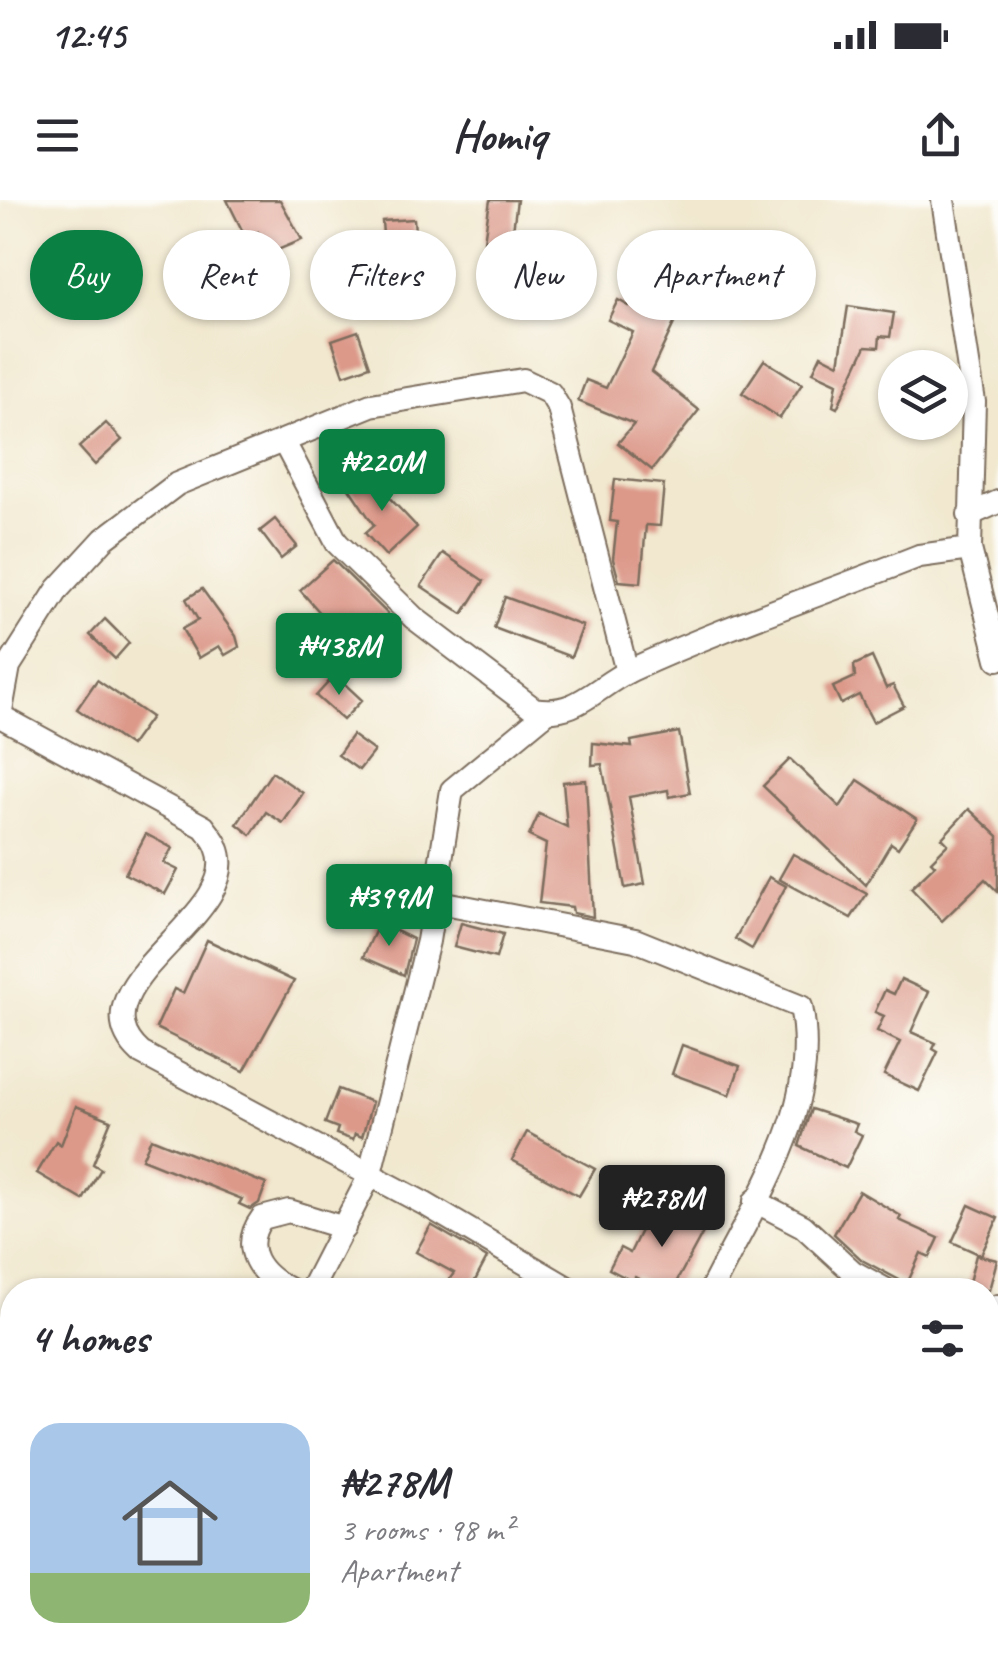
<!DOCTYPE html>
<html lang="en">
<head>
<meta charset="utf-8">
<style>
  :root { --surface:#fff; --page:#f2f2f3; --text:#2b2b33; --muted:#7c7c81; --line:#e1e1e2; --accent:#0b8043 }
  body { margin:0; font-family:Caveat,sans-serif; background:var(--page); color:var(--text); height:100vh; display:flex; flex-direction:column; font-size:38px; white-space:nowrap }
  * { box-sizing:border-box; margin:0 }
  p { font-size:32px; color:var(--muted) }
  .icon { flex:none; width:55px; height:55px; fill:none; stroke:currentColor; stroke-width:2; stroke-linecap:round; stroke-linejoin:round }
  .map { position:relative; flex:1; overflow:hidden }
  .side { position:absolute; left:0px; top:1078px; width:1000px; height:392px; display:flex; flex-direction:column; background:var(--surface); border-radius:40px 40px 0 0; box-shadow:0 2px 8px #0004 }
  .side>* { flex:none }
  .guide { position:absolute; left:30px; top:30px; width:940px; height:90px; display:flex; gap:20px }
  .tools { position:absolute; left:878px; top:150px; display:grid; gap:20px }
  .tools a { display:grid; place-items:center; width:90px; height:90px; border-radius:50%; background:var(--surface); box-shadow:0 2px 8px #0004; font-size:50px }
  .price { position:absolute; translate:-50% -85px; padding:0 22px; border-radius:10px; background:var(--accent); color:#fff; font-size:32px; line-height:65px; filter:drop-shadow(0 2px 5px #0008) }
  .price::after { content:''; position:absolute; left:50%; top:60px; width:30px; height:22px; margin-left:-15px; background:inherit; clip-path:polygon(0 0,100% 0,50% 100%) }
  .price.active { background:#222; color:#fff }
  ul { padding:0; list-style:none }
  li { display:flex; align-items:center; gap:30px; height:250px; padding:0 30px }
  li+li { border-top:2px solid var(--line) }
  li span { display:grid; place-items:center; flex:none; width:280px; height:200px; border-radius:30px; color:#555 }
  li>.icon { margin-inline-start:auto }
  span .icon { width:120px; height:120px; fill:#fffc; stroke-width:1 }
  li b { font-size:42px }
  h2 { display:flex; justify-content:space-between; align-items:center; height:120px; padding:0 30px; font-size:42px }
  .pill { padding:0 35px; border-radius:45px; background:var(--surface); box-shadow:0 2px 8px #0004; font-size:35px; line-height:90px }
  .pill.active { background:var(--accent); color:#fff }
  .status { display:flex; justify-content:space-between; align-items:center; height:70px; padding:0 50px; background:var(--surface); direction:ltr }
  .status svg { height:28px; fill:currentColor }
  header { display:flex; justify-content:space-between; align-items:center; height:130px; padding:0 30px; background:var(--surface); font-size:45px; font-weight:600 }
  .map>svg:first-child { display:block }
  .building { fill:#dc9889 }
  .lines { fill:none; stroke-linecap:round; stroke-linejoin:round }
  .minor-casing { stroke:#7b6c5c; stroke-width:26 }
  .minor { stroke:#fff; stroke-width:22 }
</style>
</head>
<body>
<div class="status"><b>12:45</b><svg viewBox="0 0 49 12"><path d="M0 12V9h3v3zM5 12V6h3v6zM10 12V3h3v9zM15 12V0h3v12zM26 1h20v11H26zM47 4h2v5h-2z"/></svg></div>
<header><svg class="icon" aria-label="menu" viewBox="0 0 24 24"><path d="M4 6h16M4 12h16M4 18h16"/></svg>Homiq<svg class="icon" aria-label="share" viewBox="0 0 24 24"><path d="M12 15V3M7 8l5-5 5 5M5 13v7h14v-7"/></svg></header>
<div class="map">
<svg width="998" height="1469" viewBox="0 0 998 1469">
  <rect width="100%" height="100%" fill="#fdfcf7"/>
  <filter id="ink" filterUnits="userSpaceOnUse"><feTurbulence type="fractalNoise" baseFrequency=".01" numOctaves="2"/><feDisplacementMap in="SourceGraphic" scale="20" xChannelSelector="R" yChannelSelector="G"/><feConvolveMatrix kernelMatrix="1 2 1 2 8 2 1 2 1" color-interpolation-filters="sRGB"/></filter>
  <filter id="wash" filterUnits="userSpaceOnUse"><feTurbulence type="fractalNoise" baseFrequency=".0048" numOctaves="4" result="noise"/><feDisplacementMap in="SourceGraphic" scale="40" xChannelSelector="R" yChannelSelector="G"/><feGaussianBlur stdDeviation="2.25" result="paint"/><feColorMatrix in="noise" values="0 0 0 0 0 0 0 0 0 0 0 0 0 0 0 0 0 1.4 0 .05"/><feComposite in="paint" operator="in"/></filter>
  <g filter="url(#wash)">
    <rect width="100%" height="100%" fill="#f1e8cf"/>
    <g id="blocks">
      <g class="building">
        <path d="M 227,0 L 280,0 L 302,40 L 268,54 L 258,32 L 246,38 Z"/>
        <path d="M 490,0 L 517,0 L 511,45 L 484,41 Z"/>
        <path d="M 414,19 L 416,46 L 384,48 L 382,21 Z"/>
        <path d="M 107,58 L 127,93 L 105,105 L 86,70 Z"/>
        <path d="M 635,94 L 678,115 L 651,172 L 699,210 L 652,270 L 618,243 L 634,224 L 578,201 L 586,180 L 606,188 L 633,132 L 608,120 L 618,100 L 629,106 Z"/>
        <path d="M 848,106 L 894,113 L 890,137 L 880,136 L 879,147 L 866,146 L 837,208 L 833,206 L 837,183 L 813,172 L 821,155 L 839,164 Z"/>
        <path d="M 358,131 L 370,166 L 344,175 L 332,140 Z"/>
        <path d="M 764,160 L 802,184 L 780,218 L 742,193 Z"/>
        <path d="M 106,223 L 122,240 L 95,265 L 79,247 Z"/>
        <path d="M 376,271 L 390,292 L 386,294 L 417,327 L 386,356 L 365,333 L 374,325 L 349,288 Z"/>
        <path d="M 615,279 L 664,284 L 660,326 L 646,325 L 641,383 L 619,381 L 613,359 L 617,322 L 610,321 Z"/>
        <path d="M 275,319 L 297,346 L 281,359 L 260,331 Z"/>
        <path d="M 443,353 L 484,381 L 463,414 L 421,386 Z"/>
        <path d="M 333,360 L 393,419 L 374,453 L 324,417 L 300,390 Z"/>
        <path d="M 202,389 L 236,436 L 239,447 L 225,455 L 219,446 L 199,458 L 182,429 L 198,420 L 186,399 Z"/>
        <path d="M 505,397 L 583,426 L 571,457 L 494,428 Z"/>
        <path d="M 105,419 L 129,443 L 115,459 L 90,435 Z"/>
        <path d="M 872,457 L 886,488 L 893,485 L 904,506 L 873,522 L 859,495 L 841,504 L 833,487 L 855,477 L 854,465 Z"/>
        <path d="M 335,475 L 362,500 L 343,520 L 316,496 Z"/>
        <path d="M 97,480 L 151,517 L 130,546 L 77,509 Z"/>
        <path d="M 679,532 L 690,593 L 669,597 L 668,590 L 629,597 L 645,684 L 625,688 L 602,564 L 592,565 L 593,543 L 632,547 L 631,541 Z"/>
        <path d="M 352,535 L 374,551 L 359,570 L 338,555 Z"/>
        <path d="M 790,559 L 840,607 L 858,580 L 917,619 L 898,648 L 891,643 L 866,685 L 763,586 Z"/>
        <path d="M 272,572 L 303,593 L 283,623 L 266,612 L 251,635 L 237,624 Z"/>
        <path d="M 586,580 L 593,717 L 573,713 L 572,707 L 539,703 L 546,644 L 529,636 L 539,614 L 567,627 L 563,582 Z"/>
        <path d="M 969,609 L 998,636 L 998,692 L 985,679 L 942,721 L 911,688 L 935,665 L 931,661 L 948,644 L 942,638 Z"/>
        <path d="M 146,634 L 172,648 L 164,663 L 178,670 L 165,694 L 125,674 Z"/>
        <path d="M 793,654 L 867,694 L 851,718 L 779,679 Z"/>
        <path d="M 769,677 L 786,686 L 752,749 L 735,739 Z"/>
        <path d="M 379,723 L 413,739 L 404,775 L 363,757 Z"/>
        <path d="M 461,723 L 503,734 L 496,758 L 454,747 Z"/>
        <path d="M 207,740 L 294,781 L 244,871 L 156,828 L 174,789 L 183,793 Z"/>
        <path d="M 901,779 L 929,792 L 911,832 L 936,843 L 933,849 L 938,852 L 919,891 L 884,875 L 900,842 L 877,831 L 884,816 L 875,812 L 885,790 L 894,794 Z"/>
        <path d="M 682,845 L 740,866 L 730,895 L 672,874 Z"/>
        <path d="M 338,889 L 372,902 L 362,937 L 355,934 L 353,940 L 336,934 L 338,928 L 325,923 Z"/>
        <path d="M 76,906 L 111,920 L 93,964 L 101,969 L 83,1000 L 37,973 L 56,941 L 61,945 Z"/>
        <path d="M 811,909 L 857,924 L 854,931 L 862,935 L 846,968 L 799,946 Z"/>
        <path d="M 527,932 L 595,969 L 579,996 L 512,960 Z"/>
        <path d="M 151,938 L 266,984 L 259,1003 L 250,1009 L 239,1004 L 242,999 L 142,959 Z"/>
        <path d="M 859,991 L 901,1016 L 899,1020 L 939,1038 L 930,1057 L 921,1053 L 907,1084 L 862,1060 L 834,1034 Z"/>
        <path d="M 694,1004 L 713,1014 L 672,1090 L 660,1090 L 635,1077 L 632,1081 L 609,1069 L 620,1048 L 630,1053 L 649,1014 L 681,1029 Z"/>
        <path d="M 969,1005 L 998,1018 L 981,1055 L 952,1042 Z"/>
        <path d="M 431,1025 L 487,1058 L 470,1090 L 442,1090 L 454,1073 L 416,1052 Z"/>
        <path d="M 976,1055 L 997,1060 L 989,1090 L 967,1090 Z"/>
      </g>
    </g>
  </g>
  <g filter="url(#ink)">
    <use href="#blocks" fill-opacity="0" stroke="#7b6c5c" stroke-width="2.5"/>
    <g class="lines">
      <defs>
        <g id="minor">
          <path d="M 943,0 L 974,202 L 970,349 L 998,459"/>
          <path d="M 284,242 L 337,343 L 414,418 L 534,509 C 577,517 595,487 631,470 C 724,427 823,394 919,356 L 970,349"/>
          <path d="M 969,315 L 998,302"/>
          <path d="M 0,516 L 204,627 C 208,633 215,640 217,647 C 247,717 66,785 141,853 L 425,1004 L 571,1090"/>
          <path d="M 0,516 L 9,466 L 58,389 L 104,339 L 177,284 L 371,205 L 523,180 L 550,193 L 559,208 L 627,472"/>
          <path d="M 434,701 L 635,740 L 801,807 C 822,908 754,1002 711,1090"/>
          <path d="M 755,1001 L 803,1026 L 853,1072 L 886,1090"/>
          <path d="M 290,1090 C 260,1075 239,1049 262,1018 L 289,1011 L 344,1028"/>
          <path d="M 311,1090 L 369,977 L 428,741 L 452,590 L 548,511"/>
          <path d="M 988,1255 L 991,1148 L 998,1106"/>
          <path d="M 0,1286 L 12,1290"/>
          <path d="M 988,1301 L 998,1303"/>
          <path d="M 361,1458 L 380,1469"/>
          <path d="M 795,1458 L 814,1469"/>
          <path d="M 586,1469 L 591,1458"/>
          <path d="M 937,1469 L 941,1458"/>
        </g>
      </defs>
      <use href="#minor" class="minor-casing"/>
      <use href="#minor" class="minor"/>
    </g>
  </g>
</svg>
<div class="tools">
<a><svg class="icon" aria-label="layers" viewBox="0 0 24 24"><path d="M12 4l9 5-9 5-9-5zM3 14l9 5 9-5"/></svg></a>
</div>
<b class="price" style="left:382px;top:314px">₦220M</b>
<b class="price" style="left:339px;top:498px">₦438M</b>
<b class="price" style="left:389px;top:749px">₦399M</b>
<b class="price active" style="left:662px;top:1050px">₦278M</b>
<div class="guide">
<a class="pill active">Buy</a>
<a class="pill">Rent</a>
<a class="pill">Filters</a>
<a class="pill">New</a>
<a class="pill">Apartment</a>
</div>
<section class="side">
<h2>4 homes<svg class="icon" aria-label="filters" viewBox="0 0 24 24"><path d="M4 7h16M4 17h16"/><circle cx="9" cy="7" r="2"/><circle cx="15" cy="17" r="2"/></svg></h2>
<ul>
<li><span style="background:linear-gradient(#a9c7e8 75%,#8fb573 0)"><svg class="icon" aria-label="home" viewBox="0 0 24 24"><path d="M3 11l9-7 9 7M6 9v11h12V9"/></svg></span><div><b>₦278M</b><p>3 rooms · 98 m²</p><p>Apartment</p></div></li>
</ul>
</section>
</div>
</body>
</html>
